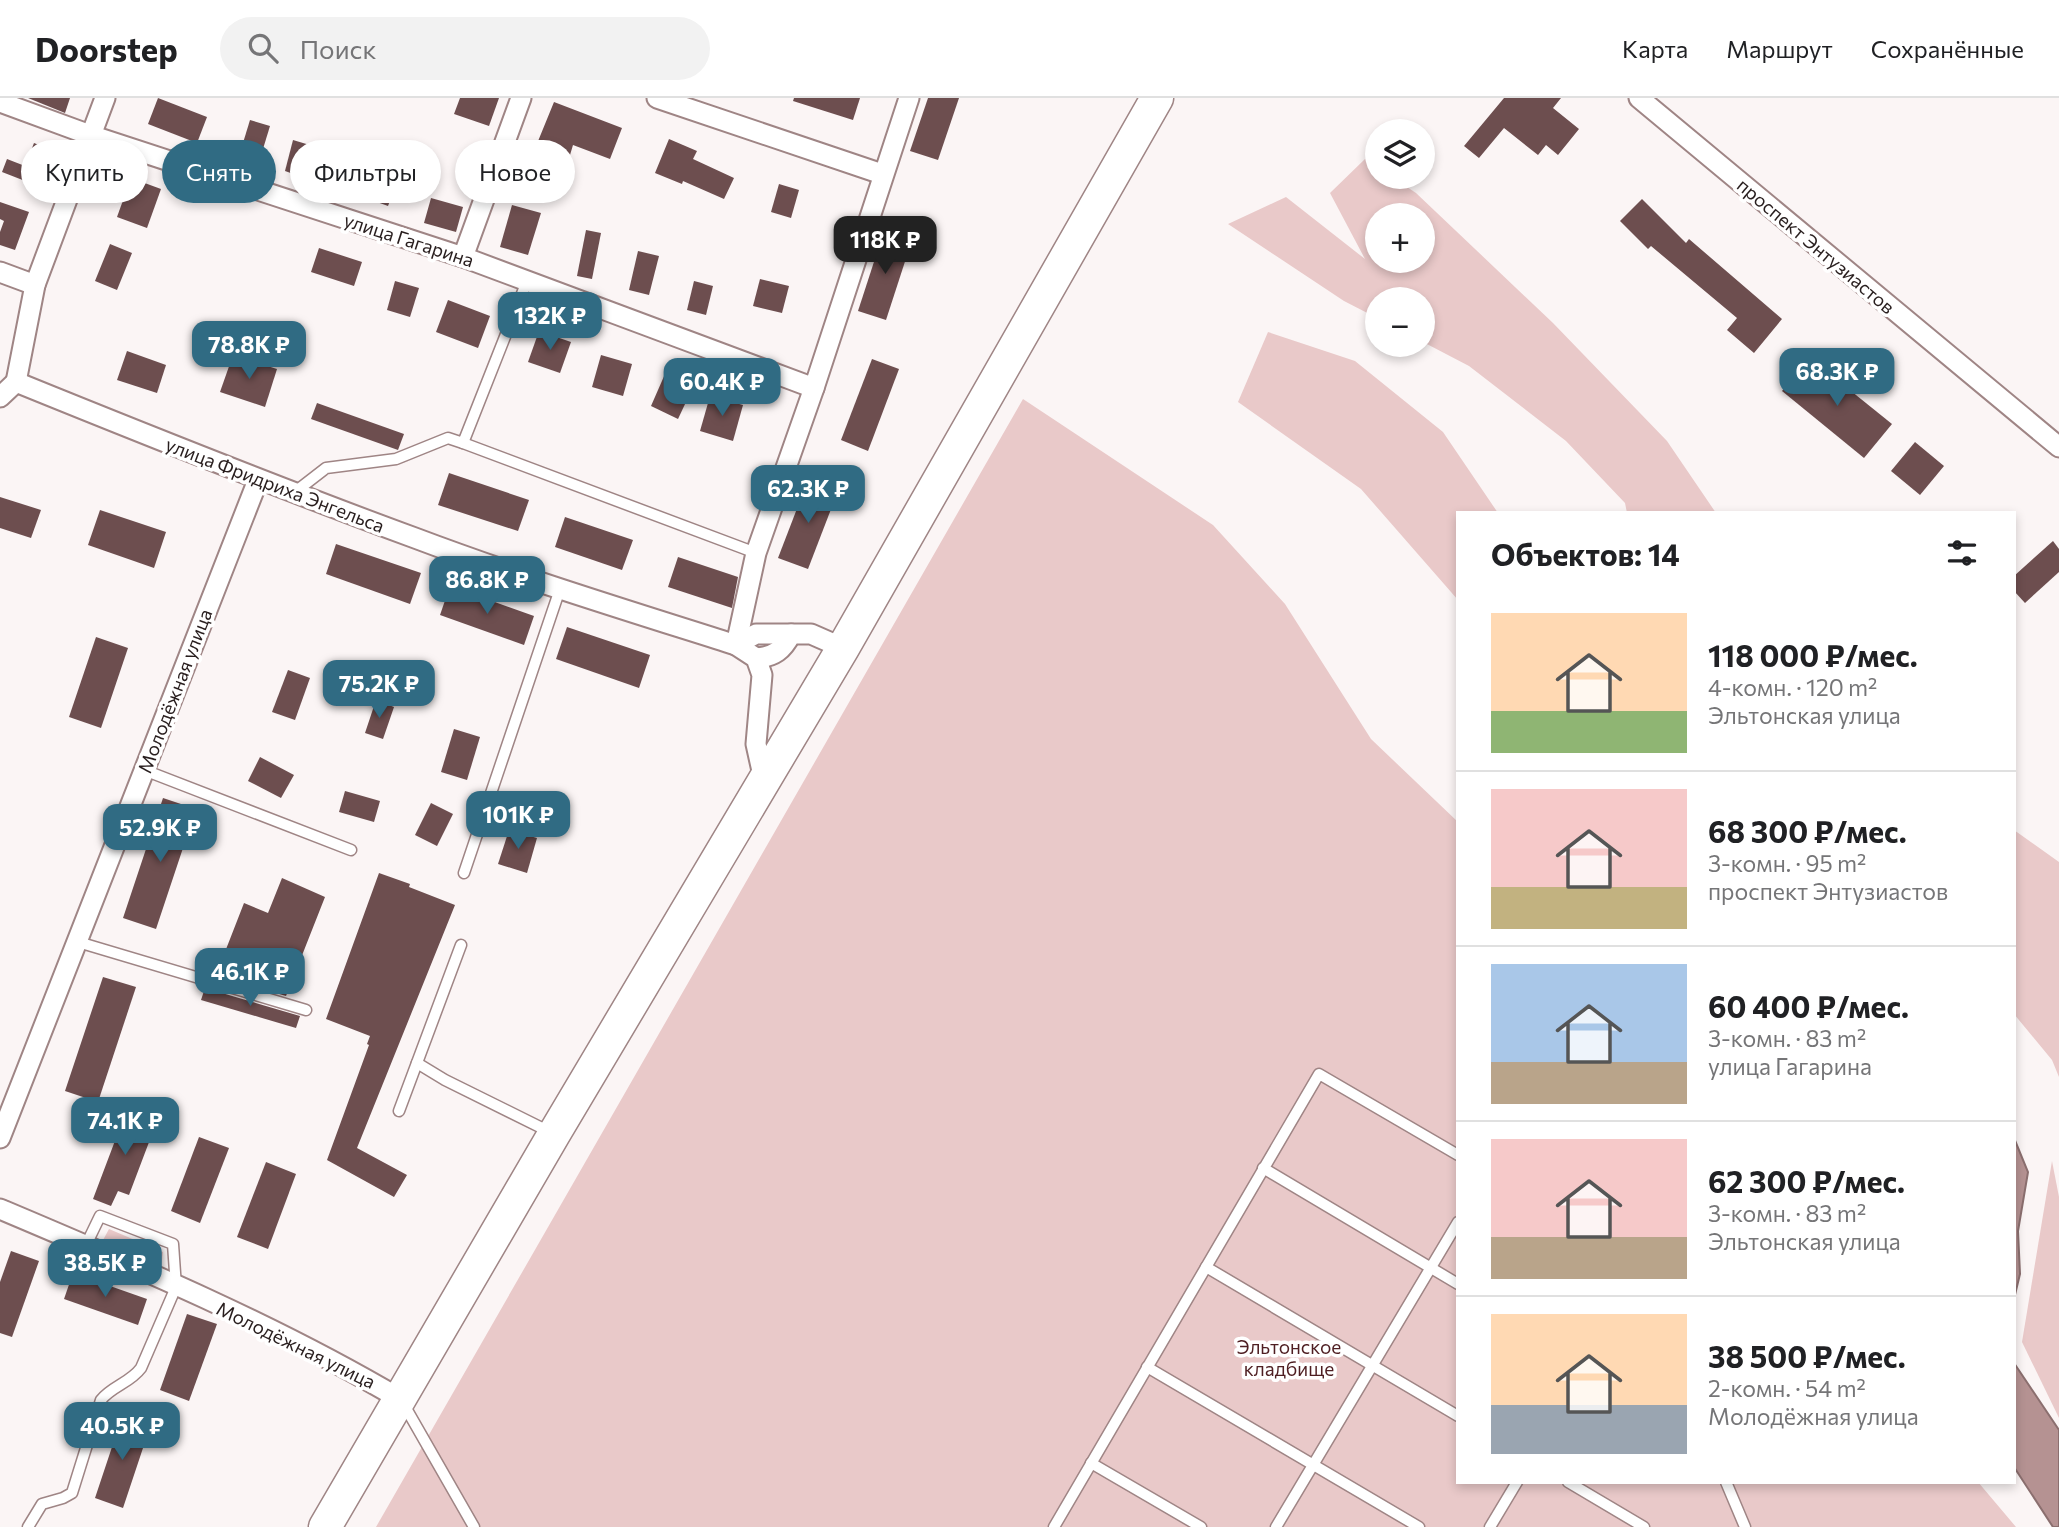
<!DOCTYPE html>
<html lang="ru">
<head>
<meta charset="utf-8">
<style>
  :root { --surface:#fff; --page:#f2f2f2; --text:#202124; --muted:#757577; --line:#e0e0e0; --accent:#306b83 }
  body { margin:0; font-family:Commissioner,sans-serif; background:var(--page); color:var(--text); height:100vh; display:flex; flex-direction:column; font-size:26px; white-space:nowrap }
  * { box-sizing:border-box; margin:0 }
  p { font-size:23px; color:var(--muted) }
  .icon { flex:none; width:38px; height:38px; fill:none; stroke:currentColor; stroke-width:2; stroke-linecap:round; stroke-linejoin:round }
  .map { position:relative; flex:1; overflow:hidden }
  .side { position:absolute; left:1456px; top:413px; width:560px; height:973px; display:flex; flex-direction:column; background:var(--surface); border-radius:0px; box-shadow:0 4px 10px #0003 }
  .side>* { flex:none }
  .guide { position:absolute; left:21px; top:42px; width:665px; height:63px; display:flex; gap:14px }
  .buttons { position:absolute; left:1365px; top:21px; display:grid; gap:14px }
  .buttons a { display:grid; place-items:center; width:70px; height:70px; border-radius:50%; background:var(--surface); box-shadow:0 4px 10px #0003; font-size:35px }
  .price { position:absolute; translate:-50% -60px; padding:0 16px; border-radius:14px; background:var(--accent); color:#fff; font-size:23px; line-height:46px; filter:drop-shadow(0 2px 4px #0008) }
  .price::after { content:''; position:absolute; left:50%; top:42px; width:21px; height:16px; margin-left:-10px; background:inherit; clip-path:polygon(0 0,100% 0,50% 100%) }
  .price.current { background:#222; color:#fff }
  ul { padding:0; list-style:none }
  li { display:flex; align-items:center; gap:21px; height:175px; padding:0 35px }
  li+li { border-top:2px solid var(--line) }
  li span { display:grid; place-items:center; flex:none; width:196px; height:140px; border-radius:0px; color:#555 }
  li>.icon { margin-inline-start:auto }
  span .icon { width:84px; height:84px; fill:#fffc; stroke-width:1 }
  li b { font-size:30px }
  h2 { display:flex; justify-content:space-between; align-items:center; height:84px; padding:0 35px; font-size:30px }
  .pill { padding:0 24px; border-radius:32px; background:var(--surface); box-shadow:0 4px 10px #0003; font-size:24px; line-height:63px }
  .pill.current { background:var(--accent); color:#fff }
  header { display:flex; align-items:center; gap:42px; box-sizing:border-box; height:98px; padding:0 35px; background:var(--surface); border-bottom:2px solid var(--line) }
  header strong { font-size:33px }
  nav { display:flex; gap:38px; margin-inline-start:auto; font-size:24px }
  .search { width:490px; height:63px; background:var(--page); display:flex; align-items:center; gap:18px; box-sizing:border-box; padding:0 24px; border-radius:38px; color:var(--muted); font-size:26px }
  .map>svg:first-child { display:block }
  .green { fill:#e9c9c9; fill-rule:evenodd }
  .water { fill:#b59292; stroke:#8b6f6f; stroke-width:2 }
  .building { fill:#6d4e4f }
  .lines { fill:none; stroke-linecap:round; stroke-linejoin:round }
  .service-casing { stroke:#9f8585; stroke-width:13 }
  .minor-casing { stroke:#9f8585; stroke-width:23 }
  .primary-casing { stroke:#9f8585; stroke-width:35 }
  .service { stroke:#fff; stroke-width:10 }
  .minor { stroke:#fff; stroke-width:19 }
  .primary { stroke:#fff; stroke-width:32 }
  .labels { text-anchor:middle; stroke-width:7; stroke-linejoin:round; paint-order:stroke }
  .street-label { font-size:19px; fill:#281e1e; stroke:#fff }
  .park-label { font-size:19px; fill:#4e1e22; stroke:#fff }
</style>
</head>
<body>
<header>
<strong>Doorstep</strong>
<div class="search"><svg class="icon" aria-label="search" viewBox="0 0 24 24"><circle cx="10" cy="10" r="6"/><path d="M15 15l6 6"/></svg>Поиск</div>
<nav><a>Карта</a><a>Маршрут</a><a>Сохранённые</a></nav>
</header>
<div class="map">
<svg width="2059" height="1429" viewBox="0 0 2059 1429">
  <rect width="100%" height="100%" fill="#fbf5f5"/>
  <g class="green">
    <path d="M 1365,61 L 1377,69 L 1377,79 L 1392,79 L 1416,95 L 1553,225 L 1667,343 L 1716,415 L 1627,415 L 1625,405 L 1566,343 L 1469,268 L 1423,244 L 1423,201 L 1377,201 L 1377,220 L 1344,203 L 1228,126 L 1286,99 L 1365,161 L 1330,95 ZM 1377,117 L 1423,117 L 1423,163 L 1377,163 Z"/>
    <path d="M 1268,234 L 1355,263 L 1443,334 L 1498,415 L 1458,415 L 1458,502 L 1361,391 L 1238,304 Z"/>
    <path d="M 1023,301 L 1213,427 L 1285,506 L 1371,641 L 1458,724 L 1458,1384 L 1978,1384 L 2016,1429 L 376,1429 Z"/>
    <path d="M 2014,732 L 2059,764 L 2059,979 L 2052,962 L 2014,916 Z"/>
    <path d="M 2052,1063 L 2059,1099 L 2059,1320 L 2022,1244 Z"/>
    <path d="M 109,1131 L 163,1154 L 161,1169 L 102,1144 Z"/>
  </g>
  <g class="water">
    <path d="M 2014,1040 L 2028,1074 L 2018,1133 L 2020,1176 L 2014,1201 Z"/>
    <path d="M 2014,1265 L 2059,1332 L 2059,1429 L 2053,1429 L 2014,1369 Z"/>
  </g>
  <g class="building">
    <path d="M 28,0 L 70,0 L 65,15 Z"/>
    <path d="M 158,0 L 207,19 L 197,45 L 148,26 Z"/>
    <path d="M 460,0 L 499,0 L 489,28 L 454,16 Z"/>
    <path d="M 794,0 L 860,0 L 853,22 L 793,3 Z"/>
    <path d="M 928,0 L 959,0 L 938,62 L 910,53 Z"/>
    <path d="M 1504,0 L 1561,0 L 1553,10 L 1579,31 L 1558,57 L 1546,47 L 1538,57 L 1504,30 L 1479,60 L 1464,48 Z"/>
    <path d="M 554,4 L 622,30 L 610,61 L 573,47 L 561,87 L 514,73 L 521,50 L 534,53 Z"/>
    <path d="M 250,22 L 270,28 L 259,64 L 239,58 Z"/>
    <path d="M 669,41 L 697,53 L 693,61 L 734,80 L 724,101 L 683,83 L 682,86 L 655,75 Z"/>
    <path d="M 293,42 L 323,51 L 313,83 L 285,73 Z"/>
    <path d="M 34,45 L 51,52 L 38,88 L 2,74 L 7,61 L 25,68 Z"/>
    <path d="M 377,63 L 401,72 L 388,108 L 363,99 Z"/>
    <path d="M 131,80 L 161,91 L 147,130 L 117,119 Z"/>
    <path d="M 779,86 L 799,92 L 791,120 L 771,114 Z"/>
    <path d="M 431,100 L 463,109 L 456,134 L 424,125 Z"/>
    <path d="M 1642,101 L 1686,145 L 1689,141 L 1782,221 L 1754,255 L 1727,232 L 1737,220 L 1651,148 L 1648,151 L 1620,123 Z"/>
    <path d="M 0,104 L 29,114 L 15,152 L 0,147 L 0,134 L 4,123 L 0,121 Z"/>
    <path d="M 512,107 L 541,115 L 528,157 L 500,149 Z"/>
    <path d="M 586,132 L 601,135 L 592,181 L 577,178 Z"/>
    <path d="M 884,133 L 912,142 L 886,222 L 858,213 Z"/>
    <path d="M 110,146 L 132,155 L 117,192 L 95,183 Z"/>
    <path d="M 319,150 L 362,164 L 354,188 L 311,174 Z"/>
    <path d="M 638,153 L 659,158 L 649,197 L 629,192 Z"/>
    <path d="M 760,181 L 789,188 L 782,215 L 753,208 Z"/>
    <path d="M 395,183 L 419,190 L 410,219 L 387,212 Z"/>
    <path d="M 694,183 L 713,188 L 706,217 L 687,212 Z"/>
    <path d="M 448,202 L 490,218 L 478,250 L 436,234 Z"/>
    <path d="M 539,233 L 571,244 L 560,275 L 528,264 Z"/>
    <path d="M 127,253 L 166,267 L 157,295 L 117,282 Z"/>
    <path d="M 233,257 L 277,271 L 265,309 L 220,294 Z"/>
    <path d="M 601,257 L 632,266 L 623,298 L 592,289 Z"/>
    <path d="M 1810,260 L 1892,326 L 1864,360 L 1782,293 Z"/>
    <path d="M 872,261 L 899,271 L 868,353 L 841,342 Z"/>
    <path d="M 665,276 L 693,289 L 678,321 L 651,308 Z"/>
    <path d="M 710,298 L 743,307 L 733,343 L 700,333 Z"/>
    <path d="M 317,305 L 404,336 L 398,352 L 311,321 Z"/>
    <path d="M 1915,344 L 1944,368 L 1920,397 L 1891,373 Z"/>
    <path d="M 449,375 L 529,402 L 518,433 L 438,407 Z"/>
    <path d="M 808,382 L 838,393 L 808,471 L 778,460 Z"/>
    <path d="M 0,399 L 41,412 L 31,440 L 0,430 Z"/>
    <path d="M 100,412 L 166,434 L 154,470 L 88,447 Z"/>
    <path d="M 565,419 L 633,442 L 622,472 L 555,449 Z"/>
    <path d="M 2053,443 L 2059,451 L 2059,474 L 2025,505 L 2014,493 L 2014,478 Z"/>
    <path d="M 336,446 L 421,475 L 410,506 L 326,476 Z"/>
    <path d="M 678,459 L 738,479 L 732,510 L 668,489 Z"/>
    <path d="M 450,488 L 534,518 L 524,547 L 440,517 Z"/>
    <path d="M 567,529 L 650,557 L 639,590 L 556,561 Z"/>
    <path d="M 96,539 L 128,550 L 101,630 L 69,619 Z"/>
    <path d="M 288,572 L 310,580 L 295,622 L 272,614 Z"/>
    <path d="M 376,602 L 394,609 L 383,641 L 365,635 Z"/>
    <path d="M 454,631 L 480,639 L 467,682 L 441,674 Z"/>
    <path d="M 260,659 L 294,677 L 281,700 L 248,683 Z"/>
    <path d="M 345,693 L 380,703 L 374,724 L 339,714 Z"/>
    <path d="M 163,700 L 196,711 L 156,831 L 123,820 Z"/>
    <path d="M 431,705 L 453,716 L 437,748 L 415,737 Z"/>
    <path d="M 509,732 L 537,740 L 527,775 L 498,766 Z"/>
    <path d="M 379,775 L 410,786 L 409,789 L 455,807 L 357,1050 L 407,1077 L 394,1099 L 327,1062 L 369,947 L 367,946 L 370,938 L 326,921 Z"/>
    <path d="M 282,780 L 325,799 L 286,898 L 216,877 L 244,805 L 268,815 Z"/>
    <path d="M 103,879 L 136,889 L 98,1004 L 65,993 Z"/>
    <path d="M 205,890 L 300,918 L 296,930 L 201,902 Z"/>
    <path d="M 127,1011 L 157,1023 L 129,1097 L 118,1093 L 111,1108 L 93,1101 Z"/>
    <path d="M 199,1039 L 229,1050 L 200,1125 L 171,1113 Z"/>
    <path d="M 266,1064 L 296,1076 L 268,1151 L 237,1139 Z"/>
    <path d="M 11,1153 L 39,1163 L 12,1239 L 0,1235 L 0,1184 Z"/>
    <path d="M 73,1175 L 147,1201 L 138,1227 L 64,1201 Z"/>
    <path d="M 187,1216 L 217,1226 L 189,1303 L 160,1292 Z"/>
    <path d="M 122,1319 L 150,1329 L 123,1410 L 95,1400 Z"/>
  </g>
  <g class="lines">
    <defs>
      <g id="service">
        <path d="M 463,345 L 756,455"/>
        <path d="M 295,394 L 326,370 L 396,361 L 448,340 L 463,345 L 527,183"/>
        <path d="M 144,672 L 351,752"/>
        <path d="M 464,775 L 560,491"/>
        <path d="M 78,844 L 306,912"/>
        <path d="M 417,965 L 445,982 L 550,1034"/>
        <path d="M 399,1013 L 461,847"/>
        <path d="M 1263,1070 L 1458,1186"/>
        <path d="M 1206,1169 L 1458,1318"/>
        <path d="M 1147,1269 L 1419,1429"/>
        <path d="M 403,1305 L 474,1429"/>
        <path d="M 1091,1365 L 1201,1429"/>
        <path d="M 1568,1384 L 1644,1429"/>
        <path d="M 1726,1384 L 1745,1429"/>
        <path d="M 28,1429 L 42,1406 L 63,1400 L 72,1395 L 101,1302 C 112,1288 130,1285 141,1270 L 176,1189 L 173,1146 L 100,1118 L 86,1147"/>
        <path d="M 1054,1429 L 1319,976 L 1458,1057"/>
        <path d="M 1276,1429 L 1458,1124"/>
        <path d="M 1490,1429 L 1517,1384"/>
      </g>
      <g id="minor">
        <path d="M 657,0 L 882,76"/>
        <path d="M 1639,0 L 2059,349"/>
        <path d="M 0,4 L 90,37 L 463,159 L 814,290"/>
        <path d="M 463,159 L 521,0"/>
        <path d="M 0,174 L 35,187"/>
        <path d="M 16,284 C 149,338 281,391 415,440 C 521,480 629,513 736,547 L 756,536 L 811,536 L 843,550"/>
        <path d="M 16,284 L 35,187 L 105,0"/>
        <path d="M 0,299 L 16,284"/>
        <path d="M 756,560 C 774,559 783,552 791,536"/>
        <path d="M 764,682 L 756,646 L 762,577 L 756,560 L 736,547 L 756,455 L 814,290 L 909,0"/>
        <path d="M 0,1040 L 258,382"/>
        <path d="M 0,1111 C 135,1168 273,1226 400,1301"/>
      </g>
      <path id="primary" d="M 325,1429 L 554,1036 L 843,550 L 1157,0"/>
    </defs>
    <use href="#service" class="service-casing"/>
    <use href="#minor" class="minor-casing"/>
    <use href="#primary" class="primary-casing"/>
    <use href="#service" class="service"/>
    <use href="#minor" class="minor"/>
    <use href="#primary" class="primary"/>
  </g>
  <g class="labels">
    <g class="street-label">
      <text transform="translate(409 142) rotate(18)" y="7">улица Гагарина</text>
      <text transform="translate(1816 148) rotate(40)" y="7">проспект Энтузиастов</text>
      <text transform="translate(275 387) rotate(21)" y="7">улица Фридриха Энгельса</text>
      <text transform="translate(175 593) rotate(-69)" y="7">Молодёжная улица</text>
      <text transform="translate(296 1247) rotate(26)" y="7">Молодёжная улица</text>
    </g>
    <g class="park-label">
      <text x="1289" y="1256">Эльтонское<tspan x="1289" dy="22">кладбище</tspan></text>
    </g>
  </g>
</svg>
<div class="buttons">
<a><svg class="icon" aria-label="layers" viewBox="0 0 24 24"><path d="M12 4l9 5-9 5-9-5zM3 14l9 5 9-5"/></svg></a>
<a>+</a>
<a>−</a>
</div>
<b class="price current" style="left:885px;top:178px">118K ₽</b>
<b class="price" style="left:550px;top:254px">132K ₽</b>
<b class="price" style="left:249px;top:283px">78.8K ₽</b>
<b class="price" style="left:1837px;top:310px">68.3K ₽</b>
<b class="price" style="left:722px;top:320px">60.4K ₽</b>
<b class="price" style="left:808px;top:427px">62.3K ₽</b>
<b class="price" style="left:487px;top:518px">86.8K ₽</b>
<b class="price" style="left:379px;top:622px">75.2K ₽</b>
<b class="price" style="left:518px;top:753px">101K ₽</b>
<b class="price" style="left:160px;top:766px">52.9K ₽</b>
<b class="price" style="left:250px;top:910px">46.1K ₽</b>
<b class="price" style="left:125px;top:1059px">74.1K ₽</b>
<b class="price" style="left:105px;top:1201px">38.5K ₽</b>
<b class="price" style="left:122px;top:1364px">40.5K ₽</b>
<div class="guide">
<a class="pill">Купить</a>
<a class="pill current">Снять</a>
<a class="pill">Фильтры</a>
<a class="pill">Новое</a>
</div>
<section class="side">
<h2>Объектов: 14<svg class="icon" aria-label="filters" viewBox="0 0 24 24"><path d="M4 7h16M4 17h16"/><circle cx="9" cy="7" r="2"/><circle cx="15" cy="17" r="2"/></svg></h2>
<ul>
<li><span style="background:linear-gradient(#ffd9b3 70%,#8fb573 0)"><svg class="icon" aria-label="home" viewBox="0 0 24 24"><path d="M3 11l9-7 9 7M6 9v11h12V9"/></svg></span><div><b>118 000 ₽/мес.</b><p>4-комн. · 120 m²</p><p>Эльтонская улица</p></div></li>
<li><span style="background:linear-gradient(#f6c9c9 70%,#c2b280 0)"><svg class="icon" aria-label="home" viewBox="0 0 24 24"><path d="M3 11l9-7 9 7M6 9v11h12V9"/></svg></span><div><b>68 300 ₽/мес.</b><p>3-комн. · 95 m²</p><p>проспект Энтузиастов</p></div></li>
<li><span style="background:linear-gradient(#a9c7e8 70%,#b9a48a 0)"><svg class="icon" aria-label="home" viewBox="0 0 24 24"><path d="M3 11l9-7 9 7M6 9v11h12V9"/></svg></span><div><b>60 400 ₽/мес.</b><p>3-комн. · 83 m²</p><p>улица Гагарина</p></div></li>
<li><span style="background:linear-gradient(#f6c9c9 70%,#b9a48a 0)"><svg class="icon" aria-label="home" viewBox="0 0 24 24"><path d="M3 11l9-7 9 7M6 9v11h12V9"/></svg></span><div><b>62 300 ₽/мес.</b><p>3-комн. · 83 m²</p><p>Эльтонская улица</p></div></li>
<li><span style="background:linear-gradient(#ffd9b3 65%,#9aa5b1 0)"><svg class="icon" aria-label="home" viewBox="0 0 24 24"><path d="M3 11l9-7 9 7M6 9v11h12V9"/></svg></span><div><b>38 500 ₽/мес.</b><p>2-комн. · 54 m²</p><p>Молодёжная улица</p></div></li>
</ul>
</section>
</div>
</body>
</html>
